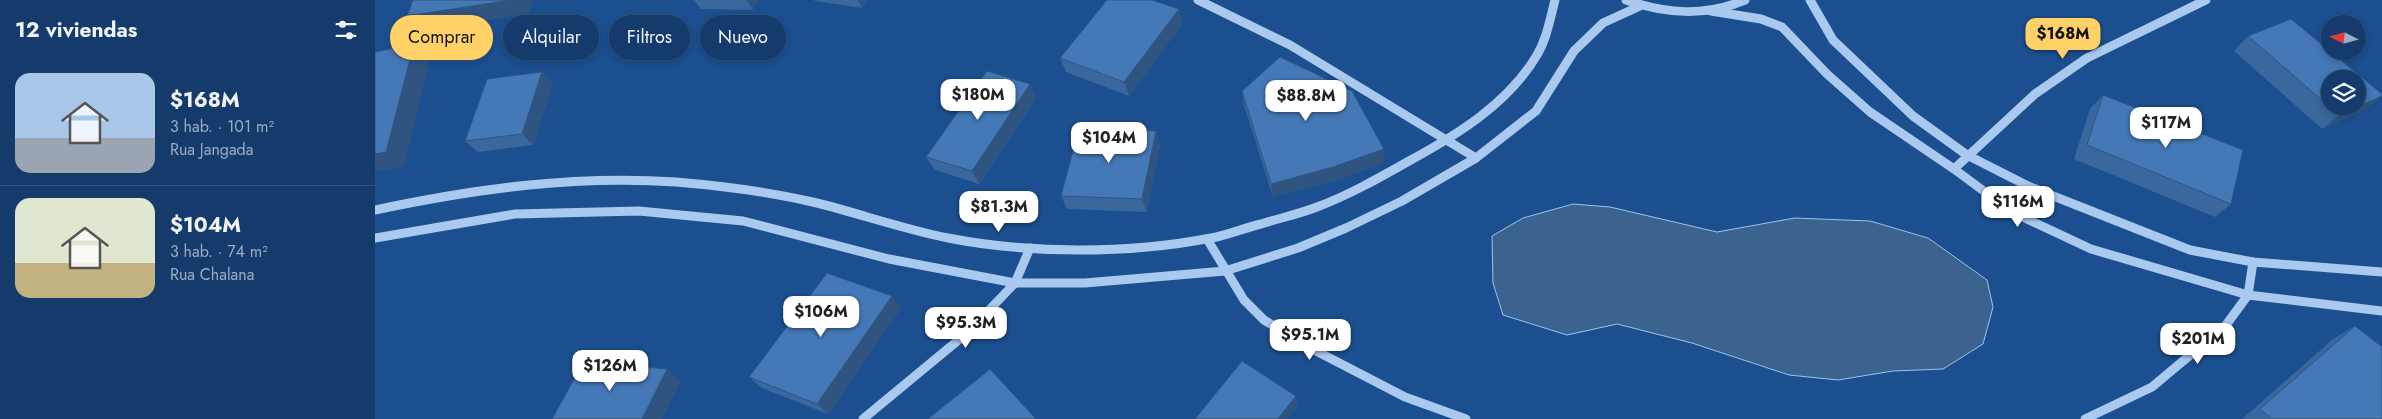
<!DOCTYPE html>
<html lang="es">
<head>
<meta charset="utf-8">
<style>
  :root { --surface:#143b6b; --page:#1d4271; --text:#f1f3f6; --muted:#9dadc1; --line:#33557e; --accent:#ffd166 }
  body { margin:0; font-family:Jost,sans-serif; background:var(--page); color:var(--text); height:100vh; display:flex; flex-direction:column; font-size:19px; white-space:nowrap }
  * { box-sizing:border-box; margin:0 }
  p { font-size:16px; color:var(--muted) }
  .icon { flex:none; width:28px; height:28px; fill:none; stroke:currentColor; stroke-width:2; stroke-linecap:round; stroke-linejoin:round }
  .map { position:relative; flex:1; overflow:hidden }
  .drawer { display:flex; flex-direction:column; background:var(--surface); width:375px }
  .drawer>* { flex:none }
  .guide { position:absolute; left:15px; top:15px; width:475px; height:45px; display:flex; gap:10px }
  .needle { width:32px; rotate:276deg }
  .buttons { position:absolute; left:1946px; top:15px; display:grid; gap:10px }
  .buttons a { display:grid; place-items:center; width:45px; height:45px; border-radius:50%; background:var(--surface); box-shadow:0 2px 8px #0003,0 0 0 1px var(--line); font-size:25px }
  .price { position:absolute; translate:-50% -42px; padding:0 11px; border-radius:10px; background:#fff; color:#222; font-size:16px; line-height:32px; filter:drop-shadow(0 1px 2px #0008) }
  .price::after { content:''; position:absolute; left:50%; top:30px; width:15px; height:11px; margin-left:-8px; background:inherit; clip-path:polygon(0 0,100% 0,50% 100%) }
  .price.selected { background:var(--accent); color:#111 }
  ul { padding:0; list-style:none }
  li { display:flex; align-items:center; gap:15px; height:125px; padding:0 15px }
  li+li { border-top:1px solid var(--line) }
  li span { display:grid; place-items:center; flex:none; width:140px; height:100px; border-radius:15px; color:#555 }
  li>.icon { margin-inline-start:auto }
  span .icon { width:60px; height:60px; fill:#fffc; stroke-width:1 }
  li b { font-size:21px }
  h2 { display:flex; justify-content:space-between; align-items:center; height:60px; padding:0 15px; font-size:21px }
  .pill { padding:0 18px; border-radius:22px; background:var(--surface); box-shadow:0 2px 8px #0003,0 0 0 1px var(--line); font-size:18px; line-height:45px }
  .pill.selected { background:var(--accent); color:#111 }
  main { display:flex; flex:1; min-height:0 }
  .map>svg:first-child { display:block }
  .water { fill:#3c6290; stroke:#9cc4f0 }
  .lines { fill:none; stroke-linecap:round; stroke-linejoin:round }
  .minor { stroke:#a9c9ee; stroke-width:9 }
  .wall { fill:#3a679d }
  .shaded-wall { fill:#305480 }
  .building { fill:#4478b7; stroke:#305480; fill-rule:evenodd }
</style>
</head>
<body>
<main>
<section class="drawer">
<h2>12 viviendas<svg class="icon" aria-label="filters" viewBox="0 0 24 24"><path d="M4 7h16M4 17h16"/><circle cx="9" cy="7" r="2"/><circle cx="15" cy="17" r="2"/></svg></h2>
<ul>
<li><span style="background:linear-gradient(#a9c7e8 65%,#9aa5b1 0)"><svg class="icon" aria-label="home" viewBox="0 0 24 24"><path d="M3 11l9-7 9 7M6 9v11h12V9"/></svg></span><div><b>$168M</b><p>3 hab. · 101 m²</p><p>Rua Jangada</p></div></li>
<li><span style="background:linear-gradient(#dfe7d0 65%,#c2b280 0)"><svg class="icon" aria-label="home" viewBox="0 0 24 24"><path d="M3 11l9-7 9 7M6 9v11h12V9"/></svg></span><div><b>$104M</b><p>3 hab. · 74 m²</p><p>Rua Chalana</p></div></li>
</ul>
</section>
<div class="map">
<svg width="2007" height="419" viewBox="0 0 2007 419">
  <rect width="100%" height="100%" fill="#1b4f8f"/>
  <path class="water" d="M 1198,204 L 1235,207 L 1342,232 L 1420,218 L 1495,221 L 1553,238 L 1612,280 L 1618,307 L 1608,344 L 1568,369 L 1518,371 L 1463,380 L 1414,375 L 1317,343 L 1242,324 L 1192,335 L 1128,315 L 1118,283 L 1117,236 L 1148,218 Z"/>
  <g class="lines">
    <g class="minor">
      <path d="M 823,0 L 915,45 L 1101,158"/>
      <path d="M 1251,0 C 1291,14 1330,17 1370,0"/>
      <path d="M 1435,0 L 1458,40 L 1538,116 L 1592,155 L 1653,186 L 1815,250 L 1878,262 L 2007,272"/>
      <path d="M 1336,11 L 1386,19 L 1407,27 L 1452,74 L 1495,112 L 1579,169 L 1637,212 L 1716,249 L 1873,295 L 2007,311"/>
      <path d="M 1579,169 L 1660,94 L 1712,58 L 1831,0"/>
      <path d="M 0,210 C 99,189 199,175 301,182 C 349,186 396,192 442,203 C 486,214 528,229 573,238 C 655,254 754,254 836,238 C 853,235 869,228 886,224 C 905,218 924,214 942,207 C 974,195 1004,178 1034,161 C 1082,135 1134,103 1162,55 C 1172,38 1175,19 1180,0"/>
      <path d="M 0,238 L 140,214 L 264,211 L 368,221 L 514,259 L 640,283 L 710,283 L 850,271 L 923,248 L 971,228 L 1027,201 L 1101,158 L 1161,111 L 1199,51 L 1228,23 L 1265,6"/>
      <path d="M 832,239 L 869,300 L 889,320 L 945,353 L 1030,397 L 1091,419"/>
      <path d="M 488,419 L 592,333 L 640,283 L 655,248"/>
      <path d="M 1710,419 L 1777,387 L 1851,325 L 1873,295 L 1878,262"/>
    </g>
  </g>
  <g class="wall">
    <path d="M 319,0 L 382,0 L 378,10 L 326,9 Z"/>
    <path d="M 439,0 L 492,0 L 487,8 L 440,1 Z"/>
    <path d="M 804,9 L 807,24 L 754,96 L 691,72 L 685,58 Z"/>
    <path d="M 1873,36 L 1991,109 L 1947,129 L 1859,51 Z"/>
    <path d="M 167,72 L 178,83 L 158,145 L 103,152 L 90,141 Z"/>
    <path d="M 655,84 L 661,98 L 604,184 L 560,170 L 551,157 Z"/>
    <path d="M 867,91 L 1009,163 L 959,181 L 898,197 L 869,105 Z"/>
    <path d="M 1728,95 L 1856,204 L 1840,217 L 1699,159 L 1715,109 Z"/>
    <path d="M 781,131 L 785,145 L 772,212 L 692,209 L 686,196 Z"/>
    <path d="M 526,308 L 453,414 L 387,388 L 374,377 Z"/>
    <path d="M 1980,326 L 2007,419 L 1867,419 L 1958,339 Z"/>
  </g>
  <g class="shaded-wall">
    <path d="M 136,0 L 158,0 L 154,14 L 48,31 L 32,16 Z"/>
    <path d="M 371,0 L 382,0 L 378,10 Z"/>
    <path d="M 483,0 L 492,0 L 487,8 Z"/>
    <path d="M 804,9 L 807,24 L 754,96 L 749,82 Z"/>
    <path d="M 39,44 L 55,59 L 29,166 L 0,172 L 0,154 Z"/>
    <path d="M 167,72 L 178,83 L 158,145 L 147,134 Z"/>
    <path d="M 655,84 L 661,98 L 604,184 L 597,171 Z"/>
    <path d="M 2007,96 L 1991,109 L 1947,129 L 1964,115 Z"/>
    <path d="M 781,131 L 785,145 L 772,212 L 767,199 Z"/>
    <path d="M 1009,149 L 1009,163 L 959,181 L 898,197 L 896,184 Z"/>
    <path d="M 517,296 L 526,308 L 453,414 L 442,404 Z"/>
    <path d="M 292,369 L 306,381 L 287,419 L 267,419 Z"/>
    <path d="M 921,396 L 923,406 L 913,419 L 903,419 Z"/>
  </g>
  <g class="building">
    <path d="M 38,0 L 136,0 L 32,16 Z"/>
    <path d="M 732,0 L 777,0 L 804,9 L 749,82 L 685,58 Z"/>
    <path d="M 1916,19 L 2007,94 L 2007,96 L 1964,115 L 1873,36 ZM 1955,79 L 1982,79 L 1982,106 L 1955,106 Z"/>
    <path d="M 39,44 L 11,152 L 0,154 L 0,52 Z"/>
    <path d="M 905,57 L 977,91 L 1009,149 L 958,167 L 896,184 L 867,91 Z"/>
    <path d="M 612,71 L 655,84 L 597,171 L 551,157 Z"/>
    <path d="M 167,72 L 147,134 L 90,141 L 112,79 Z"/>
    <path d="M 1728,95 L 1868,150 L 1856,204 L 1712,145 Z"/>
    <path d="M 704,128 L 781,131 L 767,199 L 686,196 Z"/>
    <path d="M 452,273 L 517,296 L 442,404 L 374,377 Z"/>
    <path d="M 1980,326 L 2007,347 L 2007,419 L 1897,419 L 1885,409 Z"/>
    <path d="M 209,361 L 292,369 L 267,419 L 177,419 Z"/>
    <path d="M 867,361 L 921,396 L 903,419 L 820,419 Z"/>
    <path d="M 615,369 L 661,419 L 553,419 Z"/>
  </g>
</svg>
<div class="buttons">
<a><svg class="needle" viewBox="-14 -14 28 28"><path d="M0-13l5 13h-10z" fill="#e53935"/><path d="M0 13l5-13h-10z" fill="#9dadc1"/></svg></a>
<a><svg class="icon" aria-label="layers" viewBox="0 0 24 24"><path d="M12 4l9 5-9 5-9-5zM3 14l9 5 9-5"/></svg></a>
</div>
<b class="price selected" style="left:1688px;top:60px">$168M</b>
<b class="price" style="left:603px;top:121px">$180M</b>
<b class="price" style="left:931px;top:122px">$88.8M</b>
<b class="price" style="left:1791px;top:149px">$117M</b>
<b class="price" style="left:734px;top:164px">$104M</b>
<b class="price" style="left:1643px;top:228px">$116M</b>
<b class="price" style="left:624px;top:233px">$81.3M</b>
<b class="price" style="left:446px;top:338px">$106M</b>
<b class="price" style="left:591px;top:349px">$95.3M</b>
<b class="price" style="left:935px;top:361px">$95.1M</b>
<b class="price" style="left:1823px;top:365px">$201M</b>
<b class="price" style="left:235px;top:392px">$126M</b>
<div class="guide">
<a class="pill selected">Comprar</a>
<a class="pill">Alquilar</a>
<a class="pill">Filtros</a>
<a class="pill">Nuevo</a>
</div>
</div>
</main>
</body>
</html>
